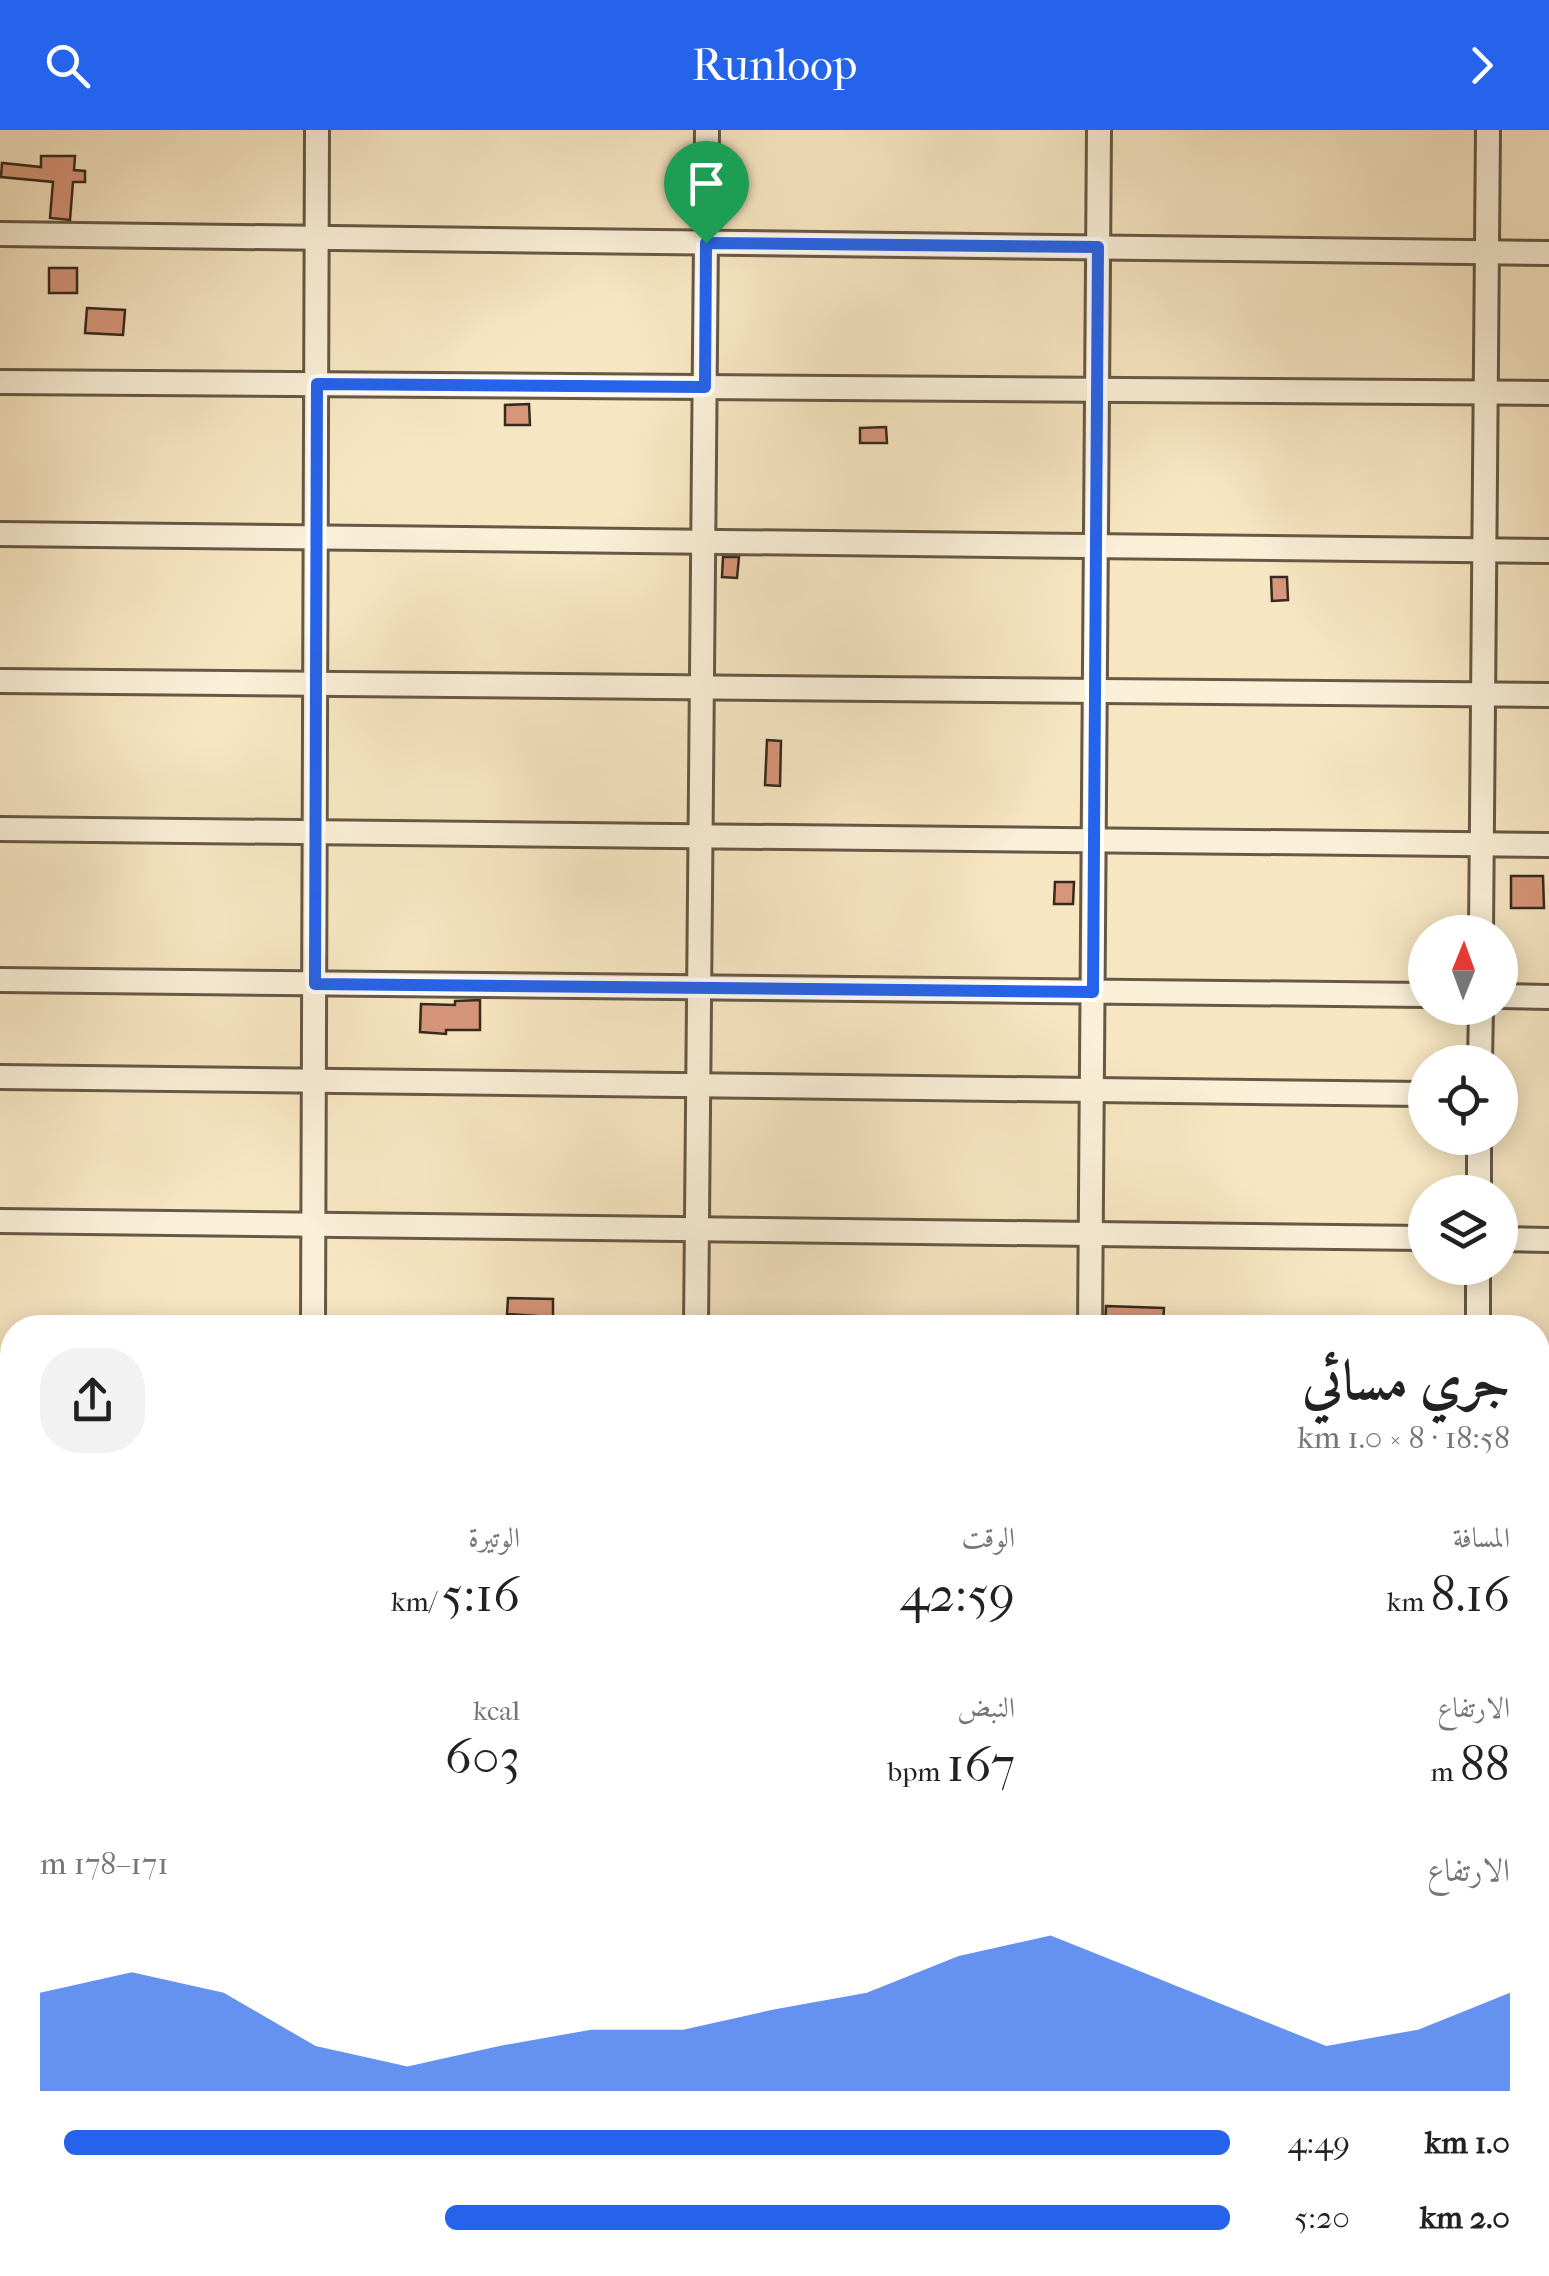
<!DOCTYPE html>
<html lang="ar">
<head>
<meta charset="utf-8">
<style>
	body { margin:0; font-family:"IM FELL French Canon",Amiri,serif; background:#f2f2f2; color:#222; direction:rtl; height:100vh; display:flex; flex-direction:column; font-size:38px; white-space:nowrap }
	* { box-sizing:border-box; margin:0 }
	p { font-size:32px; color:#767676 }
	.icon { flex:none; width:55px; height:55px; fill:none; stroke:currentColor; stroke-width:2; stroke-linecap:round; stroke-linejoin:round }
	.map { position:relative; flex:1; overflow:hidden; direction:ltr }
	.panel { position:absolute; left:0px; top:1185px; width:1550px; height:962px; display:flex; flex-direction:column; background:#fff; border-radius:40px 40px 0 0; box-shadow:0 5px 25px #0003; direction:rtl }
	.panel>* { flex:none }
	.needle { width:65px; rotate:1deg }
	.tools { position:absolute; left:1408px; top:785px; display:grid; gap:20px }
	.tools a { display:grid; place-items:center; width:110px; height:110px; border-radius:50%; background:#fff; box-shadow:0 5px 25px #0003; font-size:50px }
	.pin { position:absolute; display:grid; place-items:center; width:85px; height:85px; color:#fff; margin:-102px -42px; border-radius:50% 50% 50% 0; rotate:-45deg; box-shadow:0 0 10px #0007 }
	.pin .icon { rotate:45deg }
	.round { display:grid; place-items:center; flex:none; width:105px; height:105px; border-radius:40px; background:#f2f2f2 }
	.overview { display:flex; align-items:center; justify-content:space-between; height:170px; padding:0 40px }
	h1 { font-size:55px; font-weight:600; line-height:75px }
	.stats { display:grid; grid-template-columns:repeat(3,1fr); gap:15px; height:170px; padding:10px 40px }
	.stats div { display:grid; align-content:center }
	.stats b { font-size:50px; font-weight:600 }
	.stats small { font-size:28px; font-weight:400 }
	.stats p { font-size:28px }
	.chart { height:280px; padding:20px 40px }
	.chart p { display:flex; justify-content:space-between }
	.chart svg { width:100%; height:180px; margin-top:10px; fill:#2563eb; opacity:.7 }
	ul { padding:0 40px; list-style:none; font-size:32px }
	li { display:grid; grid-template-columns:160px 120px 1fr; align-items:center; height:75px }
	li i { height:25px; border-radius:12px; background:#2563eb }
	header { display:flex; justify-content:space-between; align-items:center; height:130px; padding:0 40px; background:#2563eb; color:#fff; font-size:45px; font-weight:600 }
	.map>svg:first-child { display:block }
</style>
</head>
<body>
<header><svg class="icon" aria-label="forward" viewBox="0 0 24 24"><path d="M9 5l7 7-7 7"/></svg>Runloop<svg class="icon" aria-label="search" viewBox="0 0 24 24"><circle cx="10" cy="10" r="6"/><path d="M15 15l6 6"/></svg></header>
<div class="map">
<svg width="1549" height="2146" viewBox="0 0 1549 2146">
	<rect width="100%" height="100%" fill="#f7e6c2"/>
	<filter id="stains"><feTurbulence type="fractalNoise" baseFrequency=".002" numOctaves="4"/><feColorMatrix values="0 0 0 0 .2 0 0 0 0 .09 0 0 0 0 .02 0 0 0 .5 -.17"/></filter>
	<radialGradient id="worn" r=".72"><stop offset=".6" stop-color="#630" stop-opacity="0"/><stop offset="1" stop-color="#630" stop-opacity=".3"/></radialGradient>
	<g fill="#d7967a" stroke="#36291d" stroke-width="2.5">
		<polygon points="41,26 75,26 74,40 85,41 85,52 73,52 70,90 50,88 53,52 1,47 2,33 41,37"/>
		<rect x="49" y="138" width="28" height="25"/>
		<polygon points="87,178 125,180 123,205 85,203"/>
		<polygon points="529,274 530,295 505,295 505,275"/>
		<polygon points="886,297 887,313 860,313 860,298"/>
		<polygon points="723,427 739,427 737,448 722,447"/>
		<polygon points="1271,447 1287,447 1288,470 1272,471"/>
		<polygon points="767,610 781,611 780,656 765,655"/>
		<polygon points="1511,746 1543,746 1544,778 1511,778"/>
		<polygon points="1055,752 1074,752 1073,774 1054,774"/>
		<polygon points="480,870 480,900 446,900 446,904 420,902 421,874 455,875 455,871"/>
		<polygon points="508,1168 553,1169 553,1198 536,1198 536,1186 507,1184"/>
		<polygon points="1106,1176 1164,1178 1163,1198 1105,1198"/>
	</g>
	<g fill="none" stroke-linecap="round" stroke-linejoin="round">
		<defs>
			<g id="minor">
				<polyline points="0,104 1549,123"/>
				<polyline points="0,252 1549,263"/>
				<polyline points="0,404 1549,421"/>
				<polyline points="0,551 1549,565"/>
				<polyline points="0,699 1549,715"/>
				<polyline points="1481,802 1488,0"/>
				<polyline points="0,850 1425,865"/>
				<polyline points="1500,866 1549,867"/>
				<polyline points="1480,932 1481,878"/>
				<polyline points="0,947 1425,964"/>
				<polyline points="1479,1062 1479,1008"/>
				<polyline points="0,1091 1425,1108"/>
				<polyline points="1500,1109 1549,1110"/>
				<polyline points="313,1198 317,0"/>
				<polyline points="696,1198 707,0"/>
				<polyline points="1090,1198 1099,0"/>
				<polyline points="1478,1198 1478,1138"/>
				<polyline points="0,1242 12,1242"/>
				<polyline points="1538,1264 1549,1264"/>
				<polyline points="0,1427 12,1427"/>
				<polyline points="1538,1441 1549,1441"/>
				<polyline points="0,1585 12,1585"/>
				<polyline points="1538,1605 1549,1605"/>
				<polyline points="0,1743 12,1743"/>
				<polyline points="1538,1767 1549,1767"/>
				<polyline points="0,1883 12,1883"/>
				<polyline points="1538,1903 1549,1903"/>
				<polyline points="0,2040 12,2040"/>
				<polyline points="1538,2054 1549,2055"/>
				<polyline points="310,2146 310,2135"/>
				<polyline points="688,2146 688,2135"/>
				<polyline points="1084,2146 1084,2135"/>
				<polyline points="1470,2146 1470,2135"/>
			</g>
		</defs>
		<use href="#minor" stroke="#665846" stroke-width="28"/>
		<use href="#minor" stroke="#faefd7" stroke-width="22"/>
	</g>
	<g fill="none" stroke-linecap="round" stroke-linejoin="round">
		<defs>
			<polygon id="route" points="706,113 1098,117 1093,862 315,854 317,254 705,257"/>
		</defs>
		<use href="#route" stroke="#fff" stroke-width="20"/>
		<use href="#route" stroke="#2563eb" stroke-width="12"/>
	</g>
	<rect width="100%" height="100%" filter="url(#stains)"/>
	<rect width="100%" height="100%" fill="url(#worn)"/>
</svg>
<div class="tools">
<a><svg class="needle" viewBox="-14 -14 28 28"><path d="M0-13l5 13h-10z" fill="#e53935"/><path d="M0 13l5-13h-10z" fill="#767676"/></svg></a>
<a><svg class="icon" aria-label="locate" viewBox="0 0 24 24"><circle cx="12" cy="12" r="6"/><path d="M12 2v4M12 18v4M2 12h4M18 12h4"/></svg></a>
<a><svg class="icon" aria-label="layers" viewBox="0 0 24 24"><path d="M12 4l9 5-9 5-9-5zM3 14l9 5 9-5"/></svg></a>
</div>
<div class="pin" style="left:706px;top:113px;background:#1e9e55"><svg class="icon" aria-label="arrive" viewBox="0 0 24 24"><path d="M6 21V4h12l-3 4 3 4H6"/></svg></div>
<section class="panel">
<div class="overview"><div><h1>جري مسائي</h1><p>18:58 · 8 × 1.0 km</p></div><a class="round"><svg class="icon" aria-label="share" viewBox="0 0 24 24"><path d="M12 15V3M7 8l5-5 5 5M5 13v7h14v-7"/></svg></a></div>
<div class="stats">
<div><p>المسافة</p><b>8.16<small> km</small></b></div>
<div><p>الوقت</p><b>42:59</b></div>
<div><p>الوتيرة</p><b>5:16<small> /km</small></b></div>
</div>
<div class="stats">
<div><p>الارتفاع</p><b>88<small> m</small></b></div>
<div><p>النبض</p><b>167<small> bpm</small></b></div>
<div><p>kcal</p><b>603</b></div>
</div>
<div class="chart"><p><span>الارتفاع</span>171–178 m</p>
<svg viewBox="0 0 160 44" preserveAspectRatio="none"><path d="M0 44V20L10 15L20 20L30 33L40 38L50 33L60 29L70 29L80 24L90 20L100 11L110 6L120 15L130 24L140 33L150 29L160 20V44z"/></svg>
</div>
<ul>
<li><b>1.0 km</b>4:49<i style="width:98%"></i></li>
<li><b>2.0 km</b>5:20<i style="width:66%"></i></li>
</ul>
</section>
</div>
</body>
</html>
